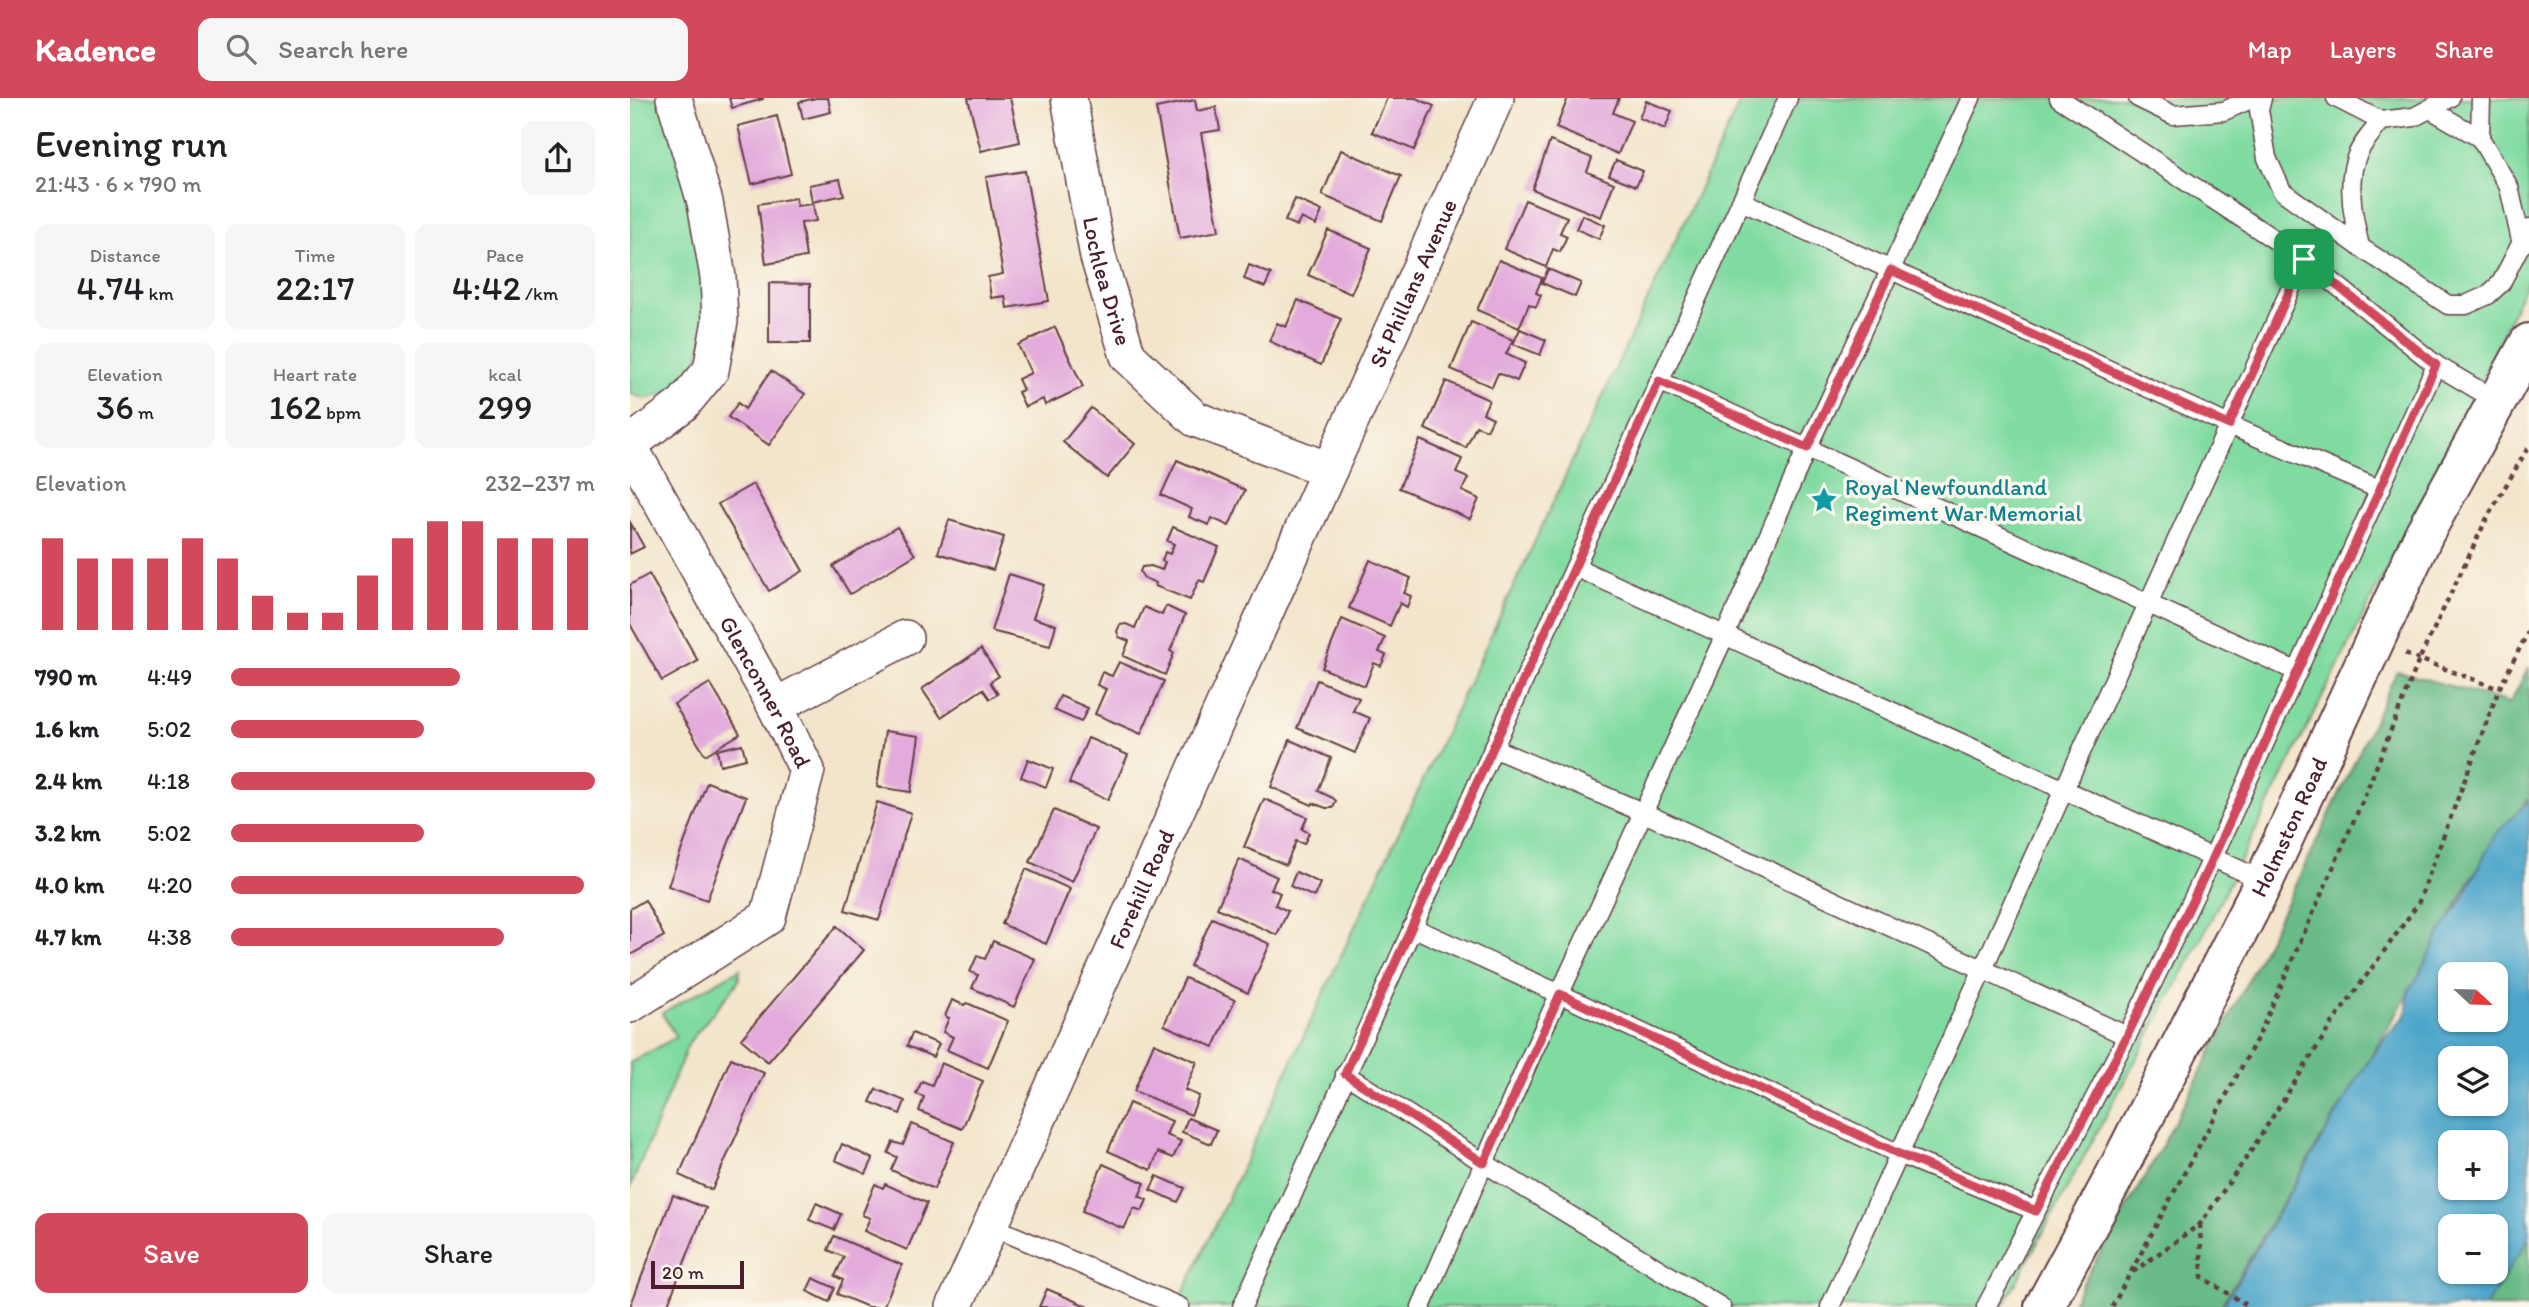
<!DOCTYPE html>
<html lang="en">
<head>
<meta charset="utf-8">
<style>
	body { margin:0; font-family:Itim,sans-serif; background:#f6f6f6; color:#202124; height:100vh; display:flex; flex-direction:column; font-size:26px; white-space:nowrap }
	* { box-sizing:border-box; margin:0 }
	p { font-size:23px; color:#757577 }
	.icon { flex:none; width:38px; height:38px; fill:none; stroke:currentColor; stroke-width:2; stroke-linecap:round; stroke-linejoin:round }
	.map { position:relative; flex:1; overflow:hidden }
	.panel { display:flex; flex-direction:column; background:#fff; width:630px }
	.panel>* { flex:none }
	.needle { width:46px; rotate:112deg }
	.fabs { position:absolute; left:1808px; top:864px; display:grid; gap:14px }
	.fabs a { display:grid; place-items:center; width:70px; height:70px; border-radius:14px; background:#fff; box-shadow:0 2px 5px #0004; font-size:35px }
	.scale { position:absolute; left:21px; bottom:18px; width:93px; box-sizing:border-box; padding-left:7px; border:4px solid #4a1f2b; border-top:0; font-size:19px; line-height:24px; white-space:nowrap; color:#4a1f2b; -webkit-text-stroke:5px #fbf7ec; paint-order:stroke }
	.pin { position:absolute; display:grid; place-items:center; width:60px; height:60px; color:#fff; margin:-30px; border-radius:14px; box-shadow:0 4px 10px #0006 }
	.round { display:grid; place-items:center; flex:none; width:74px; height:74px; border-radius:14px; background:#f6f6f6 }
	.headline { display:flex; align-items:center; justify-content:space-between; height:119px; padding:0 35px }
	h1 { font-size:38px; font-weight:600; line-height:52px }
	.stats { display:grid; grid-template-columns:repeat(3,1fr); gap:10px; height:119px; padding:7px 35px }
	.stats div { display:grid; align-content:center; border-radius:14px; background:#f6f6f6; text-align:center }
	.stats b { font-size:35px; font-weight:600 }
	.stats small { font-size:19px; font-weight:400 }
	.stats p { font-size:19px }
	.chart { height:196px; padding:14px 35px }
	.chart p { display:flex; justify-content:space-between }
	.chart svg { width:100%; height:126px; margin-top:7px; stroke:#d1495b; stroke-width:6 }
	.action { display:flex; gap:14px; margin-top:auto; padding:14px 35px }
	.action a { flex:1; height:80px; border-radius:14px; background:#d1495b; color:#fff; font-size:28px; font-weight:600; line-height:80px; text-align:center }
	.action a+a { background:#f6f6f6; color:#202124 }
	ul { padding:0 35px; list-style:none; font-size:23px }
	li { display:grid; grid-template-columns:112px 84px 1fr; align-items:center; height:52px }
	li i { height:18px; border-radius:9px; background:#d1495b }
	header { display:flex; align-items:center; gap:42px; box-sizing:border-box; height:98px; padding:0 35px; background:#d1495b; color:#fff }
	header strong { font-size:33px }
	nav { display:flex; gap:38px; margin-inline-start:auto; font-size:24px }
	.search { width:490px; height:63px; background:#f6f6f6; display:flex; align-items:center; gap:18px; box-sizing:border-box; padding:0 24px; border-radius:14px; color:#757577; font-size:26px }
	main { display:flex; flex:1; min-height:0 }
	.map>svg:first-child { display:block }
</style>
</head>
<body>
<header>
<strong>Kadence</strong>
<div class="search"><svg class="icon" aria-label="search" viewBox="0 0 24 24"><circle cx="10" cy="10" r="6"/><path d="M15 15l6 6"/></svg>Search here</div>
<nav><a>Map</a><a>Layers</a><a>Share</a></nav>
</header>
<main>
<section class="panel">
<div class="headline"><div><h1>Evening run</h1><p>21:43 · 6 × 790 m</p></div><a class="round"><svg class="icon" aria-label="share" viewBox="0 0 24 24"><path d="M12 15V3M7 8l5-5 5 5M5 13v7h14v-7"/></svg></a></div>
<div class="stats">
<div><p>Distance</p><b>4.74<small> km</small></b></div>
<div><p>Time</p><b>22:17</b></div>
<div><p>Pace</p><b>4:42<small> /km</small></b></div>
</div>
<div class="stats">
<div><p>Elevation</p><b>36<small> m</small></b></div>
<div><p>Heart rate</p><b>162<small> bpm</small></b></div>
<div><p>kcal</p><b>299</b></div>
</div>
<div class="chart"><p><span>Elevation</span>232–237 m</p>
<svg viewBox="0 0 160 44" preserveAspectRatio="none"><path d="M5 44V12M15 44V19M25 44V19M35 44V19M45 44V12M55 44V19M65 44V32M75 44V38M85 44V38M95 44V25M105 44V12M115 44V6M125 44V6M135 44V12M145 44V12M155 44V12"/></svg>
</div>
<ul>
<li><b>790 m</b>4:49<i style="width:63%"></i></li>
<li><b>1.6 km</b>5:02<i style="width:53%"></i></li>
<li><b>2.4 km</b>4:18<i style="width:100%"></i></li>
<li><b>3.2 km</b>5:02<i style="width:53%"></i></li>
<li><b>4.0 km</b>4:20<i style="width:97%"></i></li>
<li><b>4.7 km</b>4:38<i style="width:75%"></i></li>
</ul>
<div class="action"><a>Save</a><a>Share</a></div>
</section>
<div class="map">
<svg width="1899" height="1209" viewBox="0 0 1899 1209">
	<rect width="100%" height="100%" fill="#fbf7ec"/>
	<filter id="ink" filterUnits="userSpaceOnUse"><feTurbulence type="fractalNoise" baseFrequency=".0143" numOctaves="2"/><feDisplacementMap in="SourceGraphic" scale="14" xChannelSelector="R" yChannelSelector="G"/><feConvolveMatrix kernelMatrix="1 2 1 2 8 2 1 2 1" color-interpolation-filters="sRGB"/></filter>
	<filter id="wash" filterUnits="userSpaceOnUse"><feTurbulence type="fractalNoise" baseFrequency=".00686" numOctaves="4" result="noise"/><feDisplacementMap in="SourceGraphic" scale="28" xChannelSelector="R" yChannelSelector="G"/><feGaussianBlur stdDeviation="1.57" result="paint"/><feColorMatrix in="noise" values="0 0 0 0 0 0 0 0 0 0 0 0 0 0 0 0 0 1.4 0 .05"/><feComposite in="paint" operator="in"/></filter>
	<g filter="url(#wash)">
		<rect width="100%" height="100%" fill="#f3e5cb"/>
		<g fill="#80dba1" stroke="#657d66" stroke-width="2">
			<polygon points="0,0 35,0 65,110 79,211 67,264 41,293 17,301 0,296"/>
			<polygon points="1112,0 1899,0 1899,178 1847,291 1572,839 1373,1209 547,1209"/>
			<polygon points="110,871 108,884 59,944 0,1091 0,965 46,939 32,915"/>
		</g>
		<g fill="#68bb87" stroke="#596d59" stroke-width="2">
			<path d="M1899,569V699L1839,784L1789,878L1590,1209H1440C1468,1154 1503,1103 1532,1048C1615,892 1693,734 1767,573L1880,605Z"/>
			<polygon points="1899,1141 1899,1209 1855,1209 1893,1149"/>
		</g>
		<path fill="#4da6ca" stroke="#4c627a" stroke-width="2" fill-rule="evenodd" d="M1899,702V1140L1855,1209H1592L1734,970L1756,938L1776,917L1779,892L1789,878L1808,838L1832,802L1865,737ZM1820,877H1866V922H1820ZM1820,961H1866V1006H1820ZM1820,1045H1866V1090H1820ZM1820,1129H1866V1174H1820Z"/>
		<g id="blocks">
			<g fill="#e3abdb">
				<polygon points="99,0 133,0 133,1 102,10"/>
				<polygon points="186,0 198,0 201,14 173,21 169,4"/>
				<polygon points="338,0 380,0 390,44 351,53"/>
				<polygon points="757,0 786,0 804,8 784,52 742,34"/>
				<polygon points="938,0 989,0 983,15 1002,23 988,56 926,30"/>
				<polygon points="565,2 567,13 586,9 590,32 571,35 589,133 550,140 526,10"/>
				<polygon points="1016,3 1042,13 1035,31 1009,20"/>
				<polygon points="147,18 161,76 122,86 108,28"/>
				<polygon points="920,43 962,60 957,74 984,85 971,119 902,91"/>
				<polygon points="711,52 771,78 752,123 692,97"/>
				<polygon points="986,62 1013,73 1006,88 979,77"/>
				<polygon points="395,73 419,203 377,210 375,198 361,200 358,179 373,176 356,79"/>
				<polygon points="210,81 214,97 182,104 179,87"/>
				<polygon points="166,100 167,108 183,106 186,123 171,125 176,159 136,166 128,106"/>
				<polygon points="665,101 692,113 686,127 671,120 667,128 655,123"/>
				<polygon points="895,102 937,119 930,135 937,138 930,154 923,151 916,169 874,151"/>
				<polygon points="952,117 975,127 969,141 946,131"/>
				<polygon points="698,132 741,150 721,196 678,177"/>
				<polygon points="869,162 912,180 906,195 911,197 906,209 899,206 889,230 847,212"/>
				<polygon points="619,167 641,176 635,189 614,181"/>
				<polygon points="918,171 951,185 945,199 912,185"/>
				<polygon points="139,185 180,186 180,245 139,245"/>
				<polygon points="668,202 711,221 691,267 639,243 647,225 656,229"/>
				<polygon points="841,224 883,242 876,256 895,265 887,283 868,275 862,289 821,271"/>
				<polygon points="425,229 453,289 415,307 413,301 395,309 388,294 393,292 388,281 401,275 388,247"/>
				<polygon points="890,231 916,242 910,257 883,246"/>
				<polygon points="141,273 175,296 139,347 98,319 108,305 115,311"/>
				<polygon points="816,283 859,302 853,315 863,320 857,332 846,328 836,350 795,331"/>
				<polygon points="461,310 505,346 477,380 433,344"/>
				<polygon points="790,342 832,361 826,375 838,380 832,393 849,401 840,421 769,390"/>
				<polygon points="547,362 615,392 599,428 582,420 579,427 559,419 562,411 531,397"/>
				<polygon points="123,386 173,473 139,493 88,406"/>
				<polygon points="319,422 374,439 363,472 308,455"/>
				<polygon points="0,424 14,449 0,456"/>
				<polygon points="267,429 285,457 220,496 203,468"/>
				<polygon points="543,429 589,449 574,484 569,482 560,502 525,488 526,485 514,480 510,474 512,469 521,468 532,472 535,464 532,463 535,454 540,456 544,446 537,443"/>
				<polygon points="740,462 781,480 774,495 781,498 777,509 770,505 760,528 719,510"/>
				<polygon points="19,476 68,563 32,583 0,526 0,487"/>
				<polygon points="379,476 414,487 403,520 426,527 420,548 361,533"/>
				<polygon points="536,508 555,517 540,553 544,555 535,577 493,558 499,543 489,539 487,533 490,527 496,526 505,530 514,509 532,517"/>
				<polygon points="712,521 755,540 749,554 756,557 751,568 744,565 735,588 692,570"/>
				<polygon points="351,551 369,578 360,584 368,596 360,601 353,591 311,619 292,591"/>
				<polygon points="489,564 534,583 511,636 465,616 476,591 467,587 472,574 482,578"/>
				<polygon points="687,582 729,600 723,613 740,620 725,655 667,630"/>
				<polygon points="80,585 110,636 75,657 44,606"/>
				<polygon points="430,598 458,610 451,624 424,612"/>
				<polygon points="255,633 289,638 281,694 247,689"/>
				<polygon points="458,640 498,657 478,702 439,685"/>
				<polygon points="660,642 701,660 688,693 703,700 706,703 703,710 696,710 683,705 682,707 641,689"/>
				<polygon points="112,646 116,661 90,667 87,652"/>
				<polygon points="398,661 423,671 416,689 391,679"/>
				<polygon points="77,684 116,699 77,802 38,788"/>
				<polygon points="634,701 677,719 672,731 679,735 674,746 666,743 656,767 614,749"/>
				<polygon points="247,704 281,715 249,822 215,812"/>
				<polygon points="424,712 466,731 442,784 400,764"/>
				<polygon points="609,761 647,779 641,791 650,795 645,807 658,813 647,837 587,810"/>
				<polygon points="396,771 440,791 416,846 372,826"/>
				<polygon points="666,774 690,785 684,799 660,788"/>
				<polygon points="15,802 34,838 0,857 0,811"/>
				<polygon points="582,820 640,846 618,895 560,868"/>
				<polygon points="207,828 234,852 138,964 111,941"/>
				<polygon points="363,843 405,861 384,909 342,890 348,877 340,874 347,858 355,861"/>
				<polygon points="555,880 605,902 584,949 534,927"/>
				<polygon points="322,902 334,907 337,905 378,923 358,970 317,952 323,939 313,934 319,920 315,918"/>
				<polygon points="282,935 309,946 303,959 277,948"/>
				<polygon points="524,945 567,964 555,992 569,998 561,1017 504,993"/>
				<polygon points="101,960 134,975 82,1092 49,1077"/>
				<polygon points="311,965 353,983 332,1031 289,1013 294,999 286,996 292,983 302,987"/>
				<polygon points="246,991 275,1003 270,1016 240,1004"/>
				<polygon points="499,1005 542,1023 536,1037 551,1043 543,1060 528,1054 521,1072 478,1053"/>
				<polygon points="558,1020 587,1032 581,1046 552,1034"/>
				<polygon points="282,1026 324,1044 304,1091 261,1072 267,1059 258,1055 263,1044 273,1047"/>
				<polygon points="212,1046 243,1061 236,1076 205,1062"/>
				<polygon points="473,1066 515,1085 509,1098 517,1102 512,1113 504,1110 494,1131 452,1113"/>
				<polygon points="527,1078 555,1090 548,1104 520,1092"/>
				<polygon points="245,1086 253,1090 255,1086 297,1105 277,1152 234,1133 240,1120 232,1117"/>
				<polygon points="43,1097 76,1110 38,1206 44,1209 0,1209"/>
				<polygon points="186,1105 211,1116 204,1132 179,1122"/>
				<polygon points="204,1138 272,1167 253,1209 238,1209 207,1196 213,1182 205,1178 214,1159 198,1152"/>
				<polygon points="183,1180 205,1190 199,1204 177,1193"/>
				<polygon points="417,1191 459,1209 409,1209"/>
			</g>
		</g>
	</g>
	<g filter="url(#ink)">
		<use href="#blocks" fill-opacity="0" stroke="#633d43" stroke-width="2"/>
		<g fill="none" stroke-linecap="round" stroke-linejoin="round">
			<defs>
				<g id="lane">
					<polyline points="1508,0 1543,17 1594,13 1623,0"/>
					<polyline points="1632,0 1629,12 1637,60 1652,93 1730,149 1818,207 1836,207 1858,197 1871,185 1899,130"/>
					<polyline points="1706,0 1751,23 1784,19 1820,0"/>
					<polyline points="1800,11 1850,40 1879,89 1892,147"/>
					<polyline points="1850,40 1851,0"/>
					<polyline points="1111,103 1599,327 1751,392"/>
					<path d="M1730,149C1724,122 1716,87 1726,60C1730,47 1743,34 1751,23"/>
					<polyline points="1806,267 1867,303"/>
					<polyline points="1029,283 1668,574"/>
					<polyline points="945,469 1158,0"/>
					<polyline points="863,650 1012,714 1497,938"/>
					<polyline points="782,829 930,896 1269,1056 1406,1113"/>
					<polyline points="715,976 854,1065 1091,1209"/>
					<polyline points="361,1128 550,1209"/>
					<polyline points="612,1209 945,469 1634,783"/>
					<polyline points="791,1209 901,958 1095,537 1177,350 1341,0"/>
					<polyline points="1200,1209 1674,161"/>
					<polyline points="1356,1209 1497,938 1583,759 1806,267 1674,161 1429,0"/>
				</g>
				<g id="street">
					<path id="s1" d="M439,0L468,159L498,258L565,321L699,372"/>
					<polyline points="0,346 53,306 81,272 90,223 88,179 75,104 44,0"/>
					<path id="s2" d="M0,349L145,608L177,672L138,819L0,907"/>
					<polyline points="145,608 275,540"/>
					<path id="s3" d="M324,1209L866,0"/>
				</g>
				<g id="primary">
					<path id="s4" d="M1414,1209L1482,1083L1634,783L1794,436L1899,245"/>
				</g>
			</defs>
			<use href="#lane" stroke="#633d43" stroke-width="21"/>
			<use href="#street" stroke="#633d43" stroke-width="38"/>
			<use href="#primary" stroke="#633d43" stroke-width="42"/>
			<g stroke="#633d43" stroke-width="4.5" stroke-dasharray="5 5" stroke-linecap="butt">
				<polyline points="1775,556 1869,591"/>
				<polyline points="1570,1126 1572,1179 1620,1209"/>
				<polyline points="1503,1174 1570,1126 1619,1056 1703,924 1788,806 1869,591 1899,532"/>
				<polyline points="1482,1209 1630,935 1733,702 1789,562 1857,420 1899,348"/>
			</g>
			<use href="#lane" stroke="#fff" stroke-width="18"/>
			<use href="#street" stroke="#fff" stroke-width="35"/>
			<use href="#primary" stroke="#fff" stroke-width="38"/>
		</g>
	</g>
	<g fill="none" stroke-linecap="round" stroke-linejoin="round" filter="url(#ink)">
		<defs>
			<polygon id="route" points="1674,161 1806,267 1583,760 1497,938 1406,1113 1269,1056 930,896 854,1065 715,976 1029,283 1177,350 1261,172 1599,327"/>
		</defs>
		<use href="#route" stroke="#fff" stroke-width="14"/>
		<use href="#route" stroke="#d1495b" stroke-width="9"/>
	</g>
	<defs>
		<symbol id="sight-bare" viewBox="-9 -9 18 18"><path d="M0-6L1.8-2.2L6-1.7L2.9 1.2L3.7 5.4L0 3.3L-3.7 5.4L-2.9 1.2L-6-1.7L-1.8-2.2Z" fill="#0f9aa8" stroke="#fbf7ec" stroke-width="2.5" paint-order="stroke"/></symbol>
	</defs>
	<g fill-rule="evenodd">
		<use href="#sight-bare" x="1175" y="383" width="38" height="38"/>
	</g>
	<g text-anchor="middle" dominant-baseline="central" stroke-width="7" stroke-linejoin="round" paint-order="stroke">
		<g font-size="23" fill="#4a1f2b" stroke="#fbf7ec">
			<text stroke="none"><textPath href="#s1" startOffset="187">Lochlea Drive</textPath></text>
			<text stroke="none"><textPath href="#s3" startOffset="1122">St Phillans Avenue</textPath></text>
			<text stroke="none"><textPath href="#s2" startOffset="280">Glenconner Road</textPath></text>
			<text stroke="none"><textPath href="#s4" startOffset="539">Holmston Road</textPath></text>
			<text stroke="none"><textPath href="#s3" startOffset="458">Forehill Road</textPath></text>
		</g>
		<g font-size="23" fill="#0d838f" stroke="#fbf7ec" text-anchor="start">
			<text x="1215" y="389">Royal Newfoundland<tspan x="1215" dy="26">Regiment War Memorial</tspan></text>
		</g>
	</g>
</svg>
<div class="fabs">
<a><svg class="needle" viewBox="-14 -14 28 28"><path d="M0-13l5 13h-10z" fill="#e53935"/><path d="M0 13l5-13h-10z" fill="#757577"/></svg></a>
<a><svg class="icon" aria-label="layers" viewBox="0 0 24 24"><path d="M12 4l9 5-9 5-9-5zM3 14l9 5 9-5"/></svg></a>
<a>+</a>
<a>−</a>
</div>
<div class="scale">20 m</div>
<div class="pin" style="left:1674px;top:161px;background:#1e9e55"><svg class="icon" aria-label="arrive" viewBox="0 0 24 24"><path d="M6 21V4h12l-3 4 3 4H6"/></svg></div>
</div>
</main>
</body>
</html>
